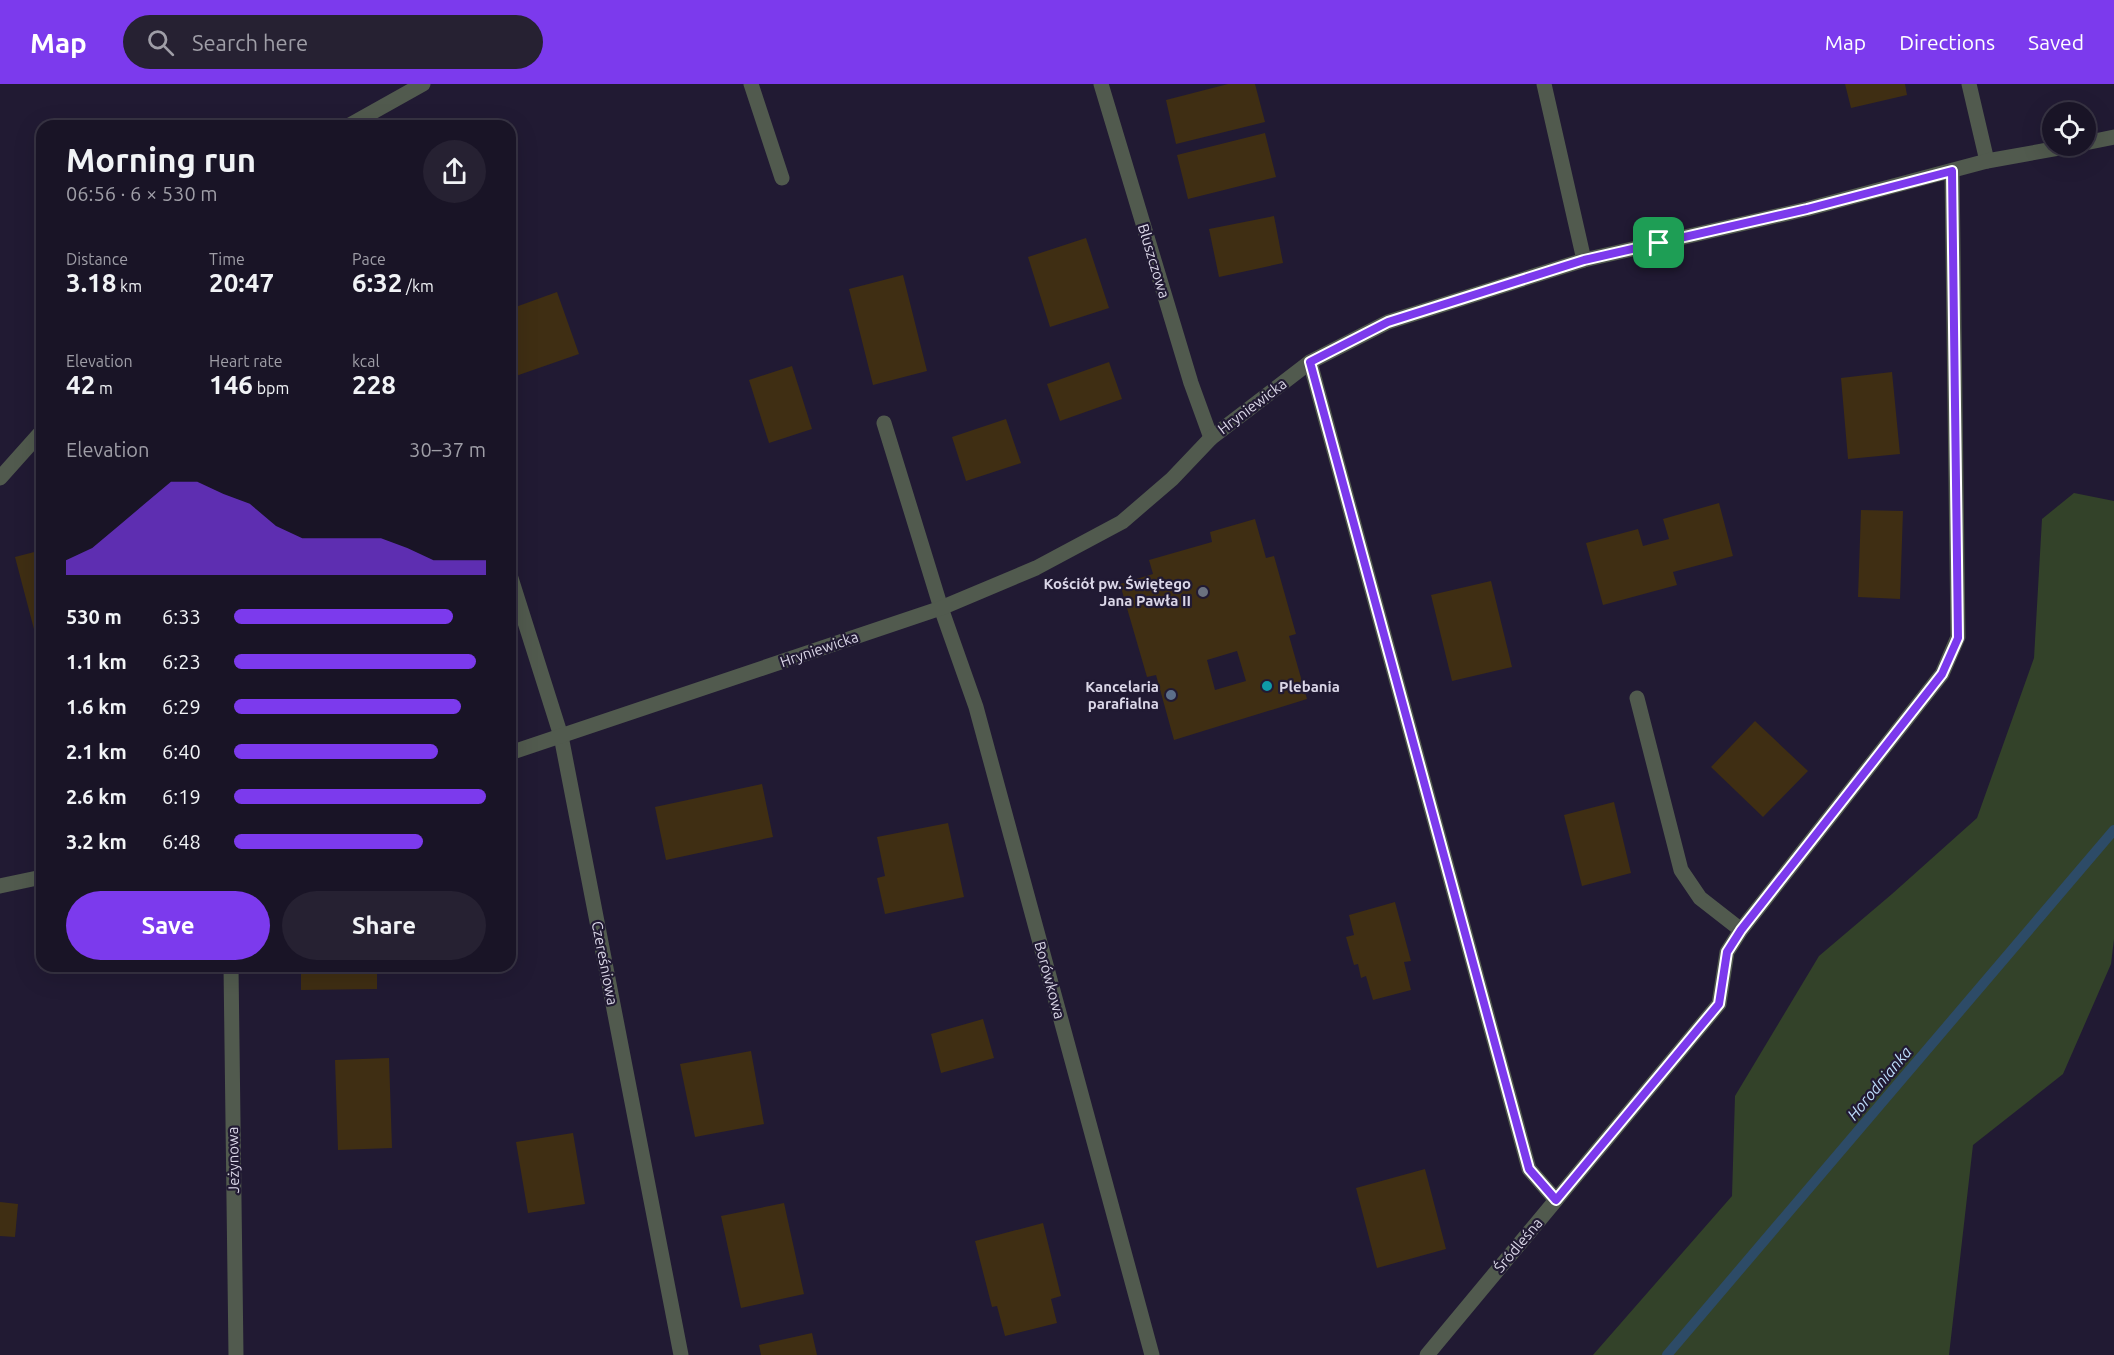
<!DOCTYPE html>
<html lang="en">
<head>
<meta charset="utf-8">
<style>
	body { margin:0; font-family:Ubuntu,sans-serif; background:#262132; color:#f1f3f6; height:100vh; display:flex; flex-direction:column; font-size:22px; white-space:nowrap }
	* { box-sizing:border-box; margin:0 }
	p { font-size:20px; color:#9f9ea7 }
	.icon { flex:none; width:33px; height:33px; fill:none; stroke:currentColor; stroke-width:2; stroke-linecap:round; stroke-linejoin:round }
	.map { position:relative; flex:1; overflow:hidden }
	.panel { position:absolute; left:36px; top:36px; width:480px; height:852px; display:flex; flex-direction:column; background:#191426; border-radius:18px; box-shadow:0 6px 24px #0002,0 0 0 2px #373343 }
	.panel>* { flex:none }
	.controls { position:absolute; left:2042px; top:18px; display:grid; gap:12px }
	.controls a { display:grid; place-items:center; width:54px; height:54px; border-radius:50%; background:#191426; box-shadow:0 6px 24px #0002,0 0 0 2px #373343; font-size:30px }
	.pin { position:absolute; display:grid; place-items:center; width:51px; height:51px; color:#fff; margin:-26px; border-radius:12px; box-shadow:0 3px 9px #0006 }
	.round { display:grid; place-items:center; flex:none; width:63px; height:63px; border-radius:32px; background:#262132 }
	.headline { display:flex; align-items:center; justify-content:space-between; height:102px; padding:0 30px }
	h1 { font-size:33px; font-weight:700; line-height:45px }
	.stats { display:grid; grid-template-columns:repeat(3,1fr); gap:9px; height:102px; padding:6px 30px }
	.stats div { display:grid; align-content:center }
	.stats b { font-size:26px; font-weight:700 }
	.stats small { font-size:16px; font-weight:400 }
	.stats p { font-size:16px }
	.chart { height:168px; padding:12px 30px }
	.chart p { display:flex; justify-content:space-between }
	.chart svg { width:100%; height:108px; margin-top:6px; fill:#7c3aed; opacity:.7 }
	.primary-button { display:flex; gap:12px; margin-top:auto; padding:12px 30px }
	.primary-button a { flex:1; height:69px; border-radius:36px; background:#7c3aed; color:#fff; font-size:24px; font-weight:700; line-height:69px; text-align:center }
	.primary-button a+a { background:#262132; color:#f1f3f6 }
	ul { padding:0 30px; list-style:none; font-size:20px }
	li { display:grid; grid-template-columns:96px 72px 1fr; align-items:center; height:45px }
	li i { height:15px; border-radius:8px; background:#7c3aed }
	header { display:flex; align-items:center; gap:36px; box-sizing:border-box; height:84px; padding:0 30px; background:#7c3aed; color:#fff }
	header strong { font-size:28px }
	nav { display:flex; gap:33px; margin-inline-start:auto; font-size:21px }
	.search { width:420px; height:54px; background:#262132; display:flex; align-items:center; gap:15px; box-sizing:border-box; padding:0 21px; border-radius:33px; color:#9f9ea7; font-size:22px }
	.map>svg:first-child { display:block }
</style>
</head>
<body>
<header>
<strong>Map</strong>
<div class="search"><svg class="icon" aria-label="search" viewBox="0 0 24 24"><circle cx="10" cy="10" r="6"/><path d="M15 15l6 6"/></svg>Search here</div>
<nav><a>Map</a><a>Directions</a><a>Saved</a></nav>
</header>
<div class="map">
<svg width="2114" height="1271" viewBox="0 0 2114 1271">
	<rect width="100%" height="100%" fill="#211a33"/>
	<polygon fill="#334229" points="2074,409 2114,417 2114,855 2111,880 2063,990 1973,1061 1949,1271 1593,1271 1732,1112 1735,1012 1819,872 1892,810 1977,734 2034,574 2042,435"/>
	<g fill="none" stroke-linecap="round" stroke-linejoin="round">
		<polyline stroke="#2d4b67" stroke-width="10" points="1667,1271 2114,746"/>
	</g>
	<g fill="#3f2e13" fill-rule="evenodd">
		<polygon points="1228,0 1255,0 1265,38 1176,60 1166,16"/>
		<polygon points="1845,0 1905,0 1907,11 1851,24"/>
		<polygon points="1265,49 1276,93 1188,115 1177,71"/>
		<polygon points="1274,132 1283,179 1219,193 1209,145"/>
		<polygon points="1086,154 1109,224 1050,243 1028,173"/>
		<polygon points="903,191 927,287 873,301 849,205"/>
		<polygon points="557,208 579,270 510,294 510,225"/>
		<polygon points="1109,278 1122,315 1060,337 1047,300"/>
		<polygon points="792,282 812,345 769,359 749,296"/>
		<polygon points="1892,288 1900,370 1848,375 1841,294"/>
		<polygon points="1006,335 1021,379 966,397 952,353"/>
		<polygon points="1719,419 1733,472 1673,488 1677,501 1603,521 1586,459 1638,445 1643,462 1669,455 1663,435"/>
		<polygon points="1861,426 1903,427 1900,515 1858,513"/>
		<polygon points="42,427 42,452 41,452 35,429"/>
		<path d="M1255,435L1266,474L1274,472L1296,550L1289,552L1307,615L1174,656L1156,591L1147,593L1120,500L1153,490L1149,476L1212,458L1210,448ZM1237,567L1246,597L1215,606L1207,576Z"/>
		<polygon points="42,466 42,547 35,549 15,473"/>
		<polygon points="1491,497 1512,583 1452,597 1431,511"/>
		<polygon points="1755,637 1808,687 1763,733 1711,683"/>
		<polygon points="762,700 773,753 666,776 655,723"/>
		<polygon points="1614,718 1631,789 1582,802 1564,731"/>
		<polygon points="948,739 964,813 885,830 877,794 885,792 877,753"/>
		<polygon points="1395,818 1411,877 1404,878 1411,906 1373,916 1366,892 1361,894 1358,880 1354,881 1346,853 1354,851 1349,831"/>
		<polygon points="301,882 377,882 377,905 301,906"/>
		<polygon points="983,935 994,974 941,989 931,950"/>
		<polygon points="751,967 764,1040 695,1053 680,980"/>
		<polygon points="389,974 392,1064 338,1066 335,976"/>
		<polygon points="573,1049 585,1120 528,1129 516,1058"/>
		<polygon points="1425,1085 1446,1165 1377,1184 1356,1104"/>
		<polygon points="0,1118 18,1120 15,1153 0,1152"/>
		<polygon points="784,1119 804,1210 741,1224 721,1132"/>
		<polygon points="1043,1139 1061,1212 1051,1215 1057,1239 1005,1252 997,1222 992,1223 975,1157"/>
		<polygon points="812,1249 817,1271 761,1271 759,1261"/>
	</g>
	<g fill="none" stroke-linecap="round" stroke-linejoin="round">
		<g stroke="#515a4e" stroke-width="15">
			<polyline points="751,0 782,94"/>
			<polyline points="1544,0 1584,176"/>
			<polyline points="884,339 941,524"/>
			<polyline points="1637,614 1681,786 1700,814 1741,846"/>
		</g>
		<g stroke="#515a4e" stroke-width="15">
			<polyline points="1101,0 1191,299 1211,354"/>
			<polyline points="1969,0 1987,77"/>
			<polyline points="348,42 423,0"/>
			<polyline points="2085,59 2114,53"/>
			<polyline points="1310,278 1529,1085 1556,1116"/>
			<polyline points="0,394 42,347"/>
			<polyline points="510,491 561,652 681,1271"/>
			<polyline points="941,524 976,623 1152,1271"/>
			<polyline points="510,669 941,524 1036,484 1122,438 1172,395 1211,354 1310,278 1388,238 1584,176 1807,125 1987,77 2070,62"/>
			<polyline points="0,802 42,793"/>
			<polyline points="231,882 236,1271"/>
			<polyline points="1427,1271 1719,920 1727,868 1741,846 1942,590 1958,553 1952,87"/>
		</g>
	</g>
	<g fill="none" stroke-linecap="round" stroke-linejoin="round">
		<defs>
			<polygon id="route" points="1952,87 1958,554 1942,590 1741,846 1727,868 1719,920 1556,1116 1529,1085 1310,278 1388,238 1584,176 1807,125"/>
		</defs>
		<use href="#route" stroke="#fff" stroke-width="12"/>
		<use href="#route" stroke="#7c3aed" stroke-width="8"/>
	</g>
	<circle fill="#6b7280" stroke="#211a33" stroke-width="2" cx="1203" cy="508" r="6"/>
	<circle fill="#0f9aa8" stroke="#211a33" stroke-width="2" cx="1267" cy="602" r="6"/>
	<circle fill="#5c6f8a" stroke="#211a33" stroke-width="2" cx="1171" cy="611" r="6"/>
	<g text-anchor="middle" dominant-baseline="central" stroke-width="4.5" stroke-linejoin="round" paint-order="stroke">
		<g font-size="15" fill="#dbd7e8" stroke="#211a33">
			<text transform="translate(1154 177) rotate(73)">Bluszczowa</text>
			<text transform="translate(1252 322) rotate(-37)">Hryniewicka</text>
			<text transform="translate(819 565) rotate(-19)">Hryniewicka</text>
			<text transform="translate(605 879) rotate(79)">Czereśniowa</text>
			<text transform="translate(1050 896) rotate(75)">Borówkowa</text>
			<text transform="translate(233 1076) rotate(-91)">Jeżynowa</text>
			<text transform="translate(1518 1161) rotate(-50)">Śródleśna</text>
		</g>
		<g font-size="15" font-weight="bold" fill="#dbd7e8" stroke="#211a33" text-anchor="end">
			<text x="1191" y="499">Kościół pw. Świętego<tspan x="1191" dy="17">Jana Pawła II</tspan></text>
			<text x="1159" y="602">Kancelaria<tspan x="1159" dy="17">parafialna</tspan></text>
			<text x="1279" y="602" text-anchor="start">Plebania</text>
		</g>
		<g font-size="16" font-style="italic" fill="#bcdbfa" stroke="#211a33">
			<text transform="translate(1879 999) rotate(-50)">Horodnianka</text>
		</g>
	</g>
</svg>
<div class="controls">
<a><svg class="icon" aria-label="locate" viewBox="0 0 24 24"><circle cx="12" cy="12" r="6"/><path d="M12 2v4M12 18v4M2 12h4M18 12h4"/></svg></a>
</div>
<div class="pin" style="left:1659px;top:159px;background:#1e9e55"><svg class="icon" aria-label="arrive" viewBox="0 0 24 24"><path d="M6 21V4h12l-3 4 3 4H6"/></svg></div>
<section class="panel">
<div class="headline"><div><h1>Morning run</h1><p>06:56 · 6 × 530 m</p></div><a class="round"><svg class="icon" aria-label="share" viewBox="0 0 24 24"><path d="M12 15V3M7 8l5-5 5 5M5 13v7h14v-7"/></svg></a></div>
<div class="stats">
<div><p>Distance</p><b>3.18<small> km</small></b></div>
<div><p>Time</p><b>20:47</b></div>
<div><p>Pace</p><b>6:32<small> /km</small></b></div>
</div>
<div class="stats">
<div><p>Elevation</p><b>42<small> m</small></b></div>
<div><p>Heart rate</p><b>146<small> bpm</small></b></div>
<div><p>kcal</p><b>228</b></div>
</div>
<div class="chart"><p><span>Elevation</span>30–37 m</p>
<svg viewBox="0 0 160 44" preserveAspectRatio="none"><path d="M0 44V38L10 33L20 24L30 15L40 6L50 6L60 11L70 15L80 24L90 29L100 29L110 29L120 29L130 33L140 38L150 38L160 38V44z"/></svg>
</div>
<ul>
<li><b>530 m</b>6:33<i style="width:87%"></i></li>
<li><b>1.1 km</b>6:23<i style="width:96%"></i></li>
<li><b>1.6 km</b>6:29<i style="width:90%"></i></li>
<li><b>2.1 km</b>6:40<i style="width:81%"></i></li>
<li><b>2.6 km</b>6:19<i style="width:100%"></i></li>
<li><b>3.2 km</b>6:48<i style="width:75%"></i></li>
</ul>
<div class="primary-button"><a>Save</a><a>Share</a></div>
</section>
</div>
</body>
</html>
